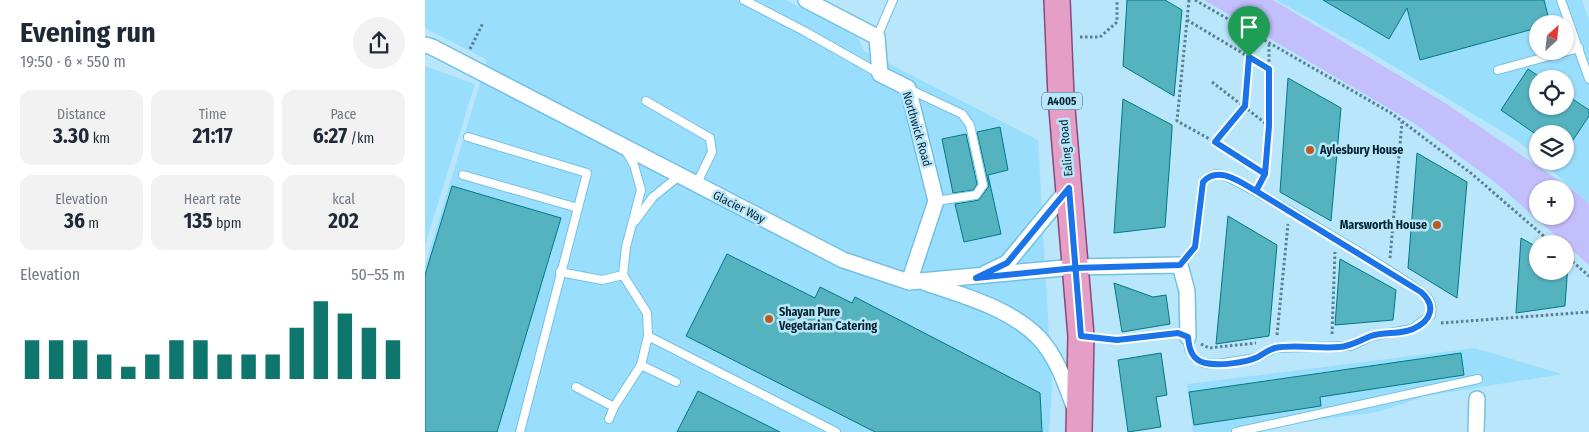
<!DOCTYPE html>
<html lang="en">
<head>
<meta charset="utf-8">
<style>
	body { margin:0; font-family:"Fira Sans Condensed",sans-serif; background:#f2f2f3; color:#1f2937; height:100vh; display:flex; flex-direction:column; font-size:19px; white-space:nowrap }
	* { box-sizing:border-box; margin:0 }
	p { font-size:16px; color:#747a83 }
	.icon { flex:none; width:28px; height:28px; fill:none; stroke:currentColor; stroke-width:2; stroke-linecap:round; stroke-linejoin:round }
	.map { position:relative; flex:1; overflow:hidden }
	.sheet { display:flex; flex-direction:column; background:#fff; width:425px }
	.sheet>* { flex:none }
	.needle { width:32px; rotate:27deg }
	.controls { position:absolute; left:1104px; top:15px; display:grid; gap:10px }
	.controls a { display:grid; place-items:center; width:45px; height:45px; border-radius:50%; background:#fff; box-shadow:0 1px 4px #0004; font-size:25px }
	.pin { position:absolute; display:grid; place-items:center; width:42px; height:42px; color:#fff; margin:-51px -21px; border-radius:50% 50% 50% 0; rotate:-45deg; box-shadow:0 0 5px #0007 }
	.pin .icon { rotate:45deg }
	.round { display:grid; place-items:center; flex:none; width:52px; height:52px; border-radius:26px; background:#f2f2f3 }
	.summary { display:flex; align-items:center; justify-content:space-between; height:85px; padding:0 20px }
	h1 { font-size:28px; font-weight:700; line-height:38px }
	.figures { display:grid; grid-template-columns:repeat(3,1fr); gap:8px; height:85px; padding:5px 20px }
	.figures div { display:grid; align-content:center; border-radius:12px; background:#f2f2f3; text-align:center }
	.figures b { font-size:21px; font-weight:700 }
	.figures small { font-size:14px; font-weight:400 }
	.figures p { font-size:14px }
	.chart { height:140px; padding:10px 20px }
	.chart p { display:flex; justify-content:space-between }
	.chart svg { width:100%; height:90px; margin-top:5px; stroke:#0f766e; stroke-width:6 }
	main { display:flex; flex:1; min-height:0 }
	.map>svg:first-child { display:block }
</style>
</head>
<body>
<main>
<section class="sheet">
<div class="summary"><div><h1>Evening run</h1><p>19:50 · 6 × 550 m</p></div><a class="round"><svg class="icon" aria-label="share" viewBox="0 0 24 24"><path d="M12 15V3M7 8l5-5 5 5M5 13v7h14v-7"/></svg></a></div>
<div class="figures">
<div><p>Distance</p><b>3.30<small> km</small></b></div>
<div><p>Time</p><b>21:17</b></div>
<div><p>Pace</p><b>6:27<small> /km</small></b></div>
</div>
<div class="figures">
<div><p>Elevation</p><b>36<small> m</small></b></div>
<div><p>Heart rate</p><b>135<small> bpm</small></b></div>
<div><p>kcal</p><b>202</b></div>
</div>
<div class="chart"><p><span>Elevation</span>50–55 m</p>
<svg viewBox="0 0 160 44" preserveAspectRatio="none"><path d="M5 44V25M15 44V25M25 44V25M35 44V32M45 44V38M55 44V32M65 44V25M75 44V25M85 44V32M95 44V32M105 44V32M115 44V19M125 44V6M135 44V12M145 44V19M155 44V25"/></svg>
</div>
</section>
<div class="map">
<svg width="1164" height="432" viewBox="0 0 1164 432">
	<rect width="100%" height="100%" fill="#b9e6fa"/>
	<g fill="#9adefd" fill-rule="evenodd">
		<polygon points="0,0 361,0 432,36 439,51 613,140 627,388 624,432 0,432 0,266 62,60 0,28"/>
		<path d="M851,0H1157L1164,20V203L1116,161H1140V134H1112V158L1093,141L943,51ZM1112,24H1140V51H1112ZM1112,79H1140V106H1112Z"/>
		<polygon points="0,66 50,84 0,245"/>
		<polygon points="1050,348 1137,374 1001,396 953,412 801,432 768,432 762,384"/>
	</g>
	<path fill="#c3befc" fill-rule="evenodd" d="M779,0H848L1020,103L1155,195L1164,204V265L1071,183L989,123ZM1112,189H1140V216H1112Z"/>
	<g fill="#55b3c0" stroke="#007885">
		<polygon points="702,0 740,0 757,10 749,96 698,66"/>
		<polygon points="898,0 1119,0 1125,24 1112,24 1112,28 995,60 982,8 964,39"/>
		<polygon points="1103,69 1118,79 1112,79 1112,106 1140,106 1140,94 1164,110 1164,116 1140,152 1140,134 1112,135 1076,110"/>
		<polygon points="863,78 916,108 906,221 855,192"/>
		<polygon points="698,99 747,125 747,130 740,227 689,233"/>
		<polygon points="575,127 583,170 563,175 576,234 539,242 530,204 554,200 564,186 552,132"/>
		<polygon points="541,134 552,184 548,190 528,193 517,139"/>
		<polygon points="992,153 1042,182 1032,298 983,268"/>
		<polygon points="27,186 136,218 72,432 0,432 0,275"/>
		<polygon points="803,216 852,245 844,336 791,344"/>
		<polygon points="1096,238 1112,247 1112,271 1140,271 1140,262 1143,264 1140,306 1091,313"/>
		<polygon points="302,254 390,298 395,287 427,303 430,297 615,393 617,432 450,432 261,336"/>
		<polygon points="915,259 971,290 968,320 910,325"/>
		<polygon points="689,283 728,297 741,295 745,324 697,332"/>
		<polygon points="736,353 742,395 731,397 736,427 703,432 693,360"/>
		<polygon points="1036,353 1039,375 895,397 896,406 769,425 764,392"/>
		<polygon points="273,391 355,432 252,432"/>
	</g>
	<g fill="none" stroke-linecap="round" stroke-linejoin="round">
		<defs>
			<g id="service">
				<polyline points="319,0 379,31 455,74"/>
				<polyline points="1136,0 1164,79"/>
				<polyline points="452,37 468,0"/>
				<polyline points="1073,70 1154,48"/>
				<polyline points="484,89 537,114 545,125 558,185 551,195 511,201"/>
				<polyline points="221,101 285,138 287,152 271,185"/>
				<polyline points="43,137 162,173 95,432"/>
				<polyline points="201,151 209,165 216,190 201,247 198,275 222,313 223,336 216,365"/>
				<polyline points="38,175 153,208"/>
				<polyline points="210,221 228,197 254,176"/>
				<path d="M755,265L770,247L778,182C783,177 787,174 794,174C808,175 991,284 1002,297C1006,302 1007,308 1006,315L987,329L947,336L926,346L850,348L831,358L792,364L778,363L770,358L764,349L763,337"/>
				<polyline points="135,272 177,280 198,275"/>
				<polyline points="223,336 411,432"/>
				<polyline points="151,387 189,407 216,365 251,382"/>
				<polyline points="184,419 189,407"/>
				<polyline points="811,432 1053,379"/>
			</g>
			<g id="minor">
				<polyline points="381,0 452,37 455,74 483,88 511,201 484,282"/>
				<polyline points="0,45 7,47 418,260 484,282 650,267 755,265 762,291 763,337"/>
				<polyline points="561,273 582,263 644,188"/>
				<path d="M501,283C539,296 585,308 614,338C632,357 641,385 650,409"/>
				<polyline points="1051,432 1052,399"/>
			</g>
			<polyline id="primary" points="632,0 636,97 656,336 654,432"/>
		</defs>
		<use href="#service" stroke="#73c1e2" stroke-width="10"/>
		<use href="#minor" stroke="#73c1e2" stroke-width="18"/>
		<use href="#primary" stroke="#8a4a7a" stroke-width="28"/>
		<g stroke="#598090" stroke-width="3" stroke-dasharray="2.5 2.5" stroke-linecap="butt">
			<polyline points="764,0 752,121 790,142 840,174"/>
			<polyline points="770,0 966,113 1047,174 1128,244"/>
			<polyline points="762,20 844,69"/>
			<polyline points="655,37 675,37 692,22 692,0"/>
			<polyline points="45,49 58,23"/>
			<polyline points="787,82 844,126"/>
			<polyline points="790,142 820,106 824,57"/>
			<polyline points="837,181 840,174 844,126 844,43"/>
			<polyline points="1140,255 1164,276"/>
			<polyline points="965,258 977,122"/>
			<polyline points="1016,323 1164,312"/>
			<polyline points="907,334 910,252"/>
			<polyline points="852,335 863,224"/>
			<polyline points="676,338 692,340 747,334"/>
			<polyline points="776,344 784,348 831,343"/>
		</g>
		<use href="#service" stroke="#fff" stroke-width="8"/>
		<use href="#minor" stroke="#fff" stroke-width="15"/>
		<use href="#primary" stroke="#e59fc7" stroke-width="25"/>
	</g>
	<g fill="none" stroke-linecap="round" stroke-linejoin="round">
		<defs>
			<path id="route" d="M824,57L844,69V126L840,174L831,191C815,182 793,165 778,182L770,247L755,265L650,268L551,278L582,263L644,188L656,336L692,340L753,333L763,337C764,349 767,360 780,363C794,366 820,363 833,357C838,354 843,350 850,348C870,344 894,349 914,347C927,346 935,340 946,336C959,331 975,335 988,329C1006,321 1012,306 996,292L831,191L840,174L790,142L820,106L824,57"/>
		</defs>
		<use href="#route" stroke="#fff" stroke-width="10"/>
		<use href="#route" stroke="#1a73e8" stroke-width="6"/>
	</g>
	<g fill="#bc5b1e" stroke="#b9e6fa" stroke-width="2">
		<circle cx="885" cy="150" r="5"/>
		<circle cx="1012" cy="225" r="5"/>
		<circle cx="344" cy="319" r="5"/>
	</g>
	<g text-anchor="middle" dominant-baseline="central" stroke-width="5" stroke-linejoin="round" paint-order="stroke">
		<rect fill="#b9e6fa" stroke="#395e6d" stroke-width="1" x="617" y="92.5" width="40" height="17" rx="4"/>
		<g font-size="11" font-weight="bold" fill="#022431">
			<text x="637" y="101">A4005</text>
		</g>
		<g font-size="12" fill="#022431" stroke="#b9e6fa">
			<text transform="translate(492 129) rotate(74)">Northwick Road</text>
			<text transform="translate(641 148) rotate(-95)">Ealing Road</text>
			<text transform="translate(314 207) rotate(27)">Glacier Way</text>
		</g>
		<g font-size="12" font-weight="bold" fill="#022431" stroke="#b9e6fa" text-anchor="start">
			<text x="895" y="150">Aylesbury House</text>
			<text x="1002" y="225" text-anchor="end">Marsworth House</text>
			<text x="354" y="312">Shayan Pure<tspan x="354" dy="14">Vegetarian Catering</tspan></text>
		</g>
	</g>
</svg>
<div class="controls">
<a><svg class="needle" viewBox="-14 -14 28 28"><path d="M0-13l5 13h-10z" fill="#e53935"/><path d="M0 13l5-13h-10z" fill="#747a83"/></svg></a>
<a><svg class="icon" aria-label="locate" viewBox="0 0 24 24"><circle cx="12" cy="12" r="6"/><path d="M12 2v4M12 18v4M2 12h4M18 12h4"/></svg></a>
<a><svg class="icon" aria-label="layers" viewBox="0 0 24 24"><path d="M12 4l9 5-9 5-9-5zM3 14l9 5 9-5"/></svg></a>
<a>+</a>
<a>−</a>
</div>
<div class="pin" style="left:824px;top:57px;background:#1e9e55"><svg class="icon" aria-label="arrive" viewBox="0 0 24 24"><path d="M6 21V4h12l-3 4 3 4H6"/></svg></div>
</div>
</main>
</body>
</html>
